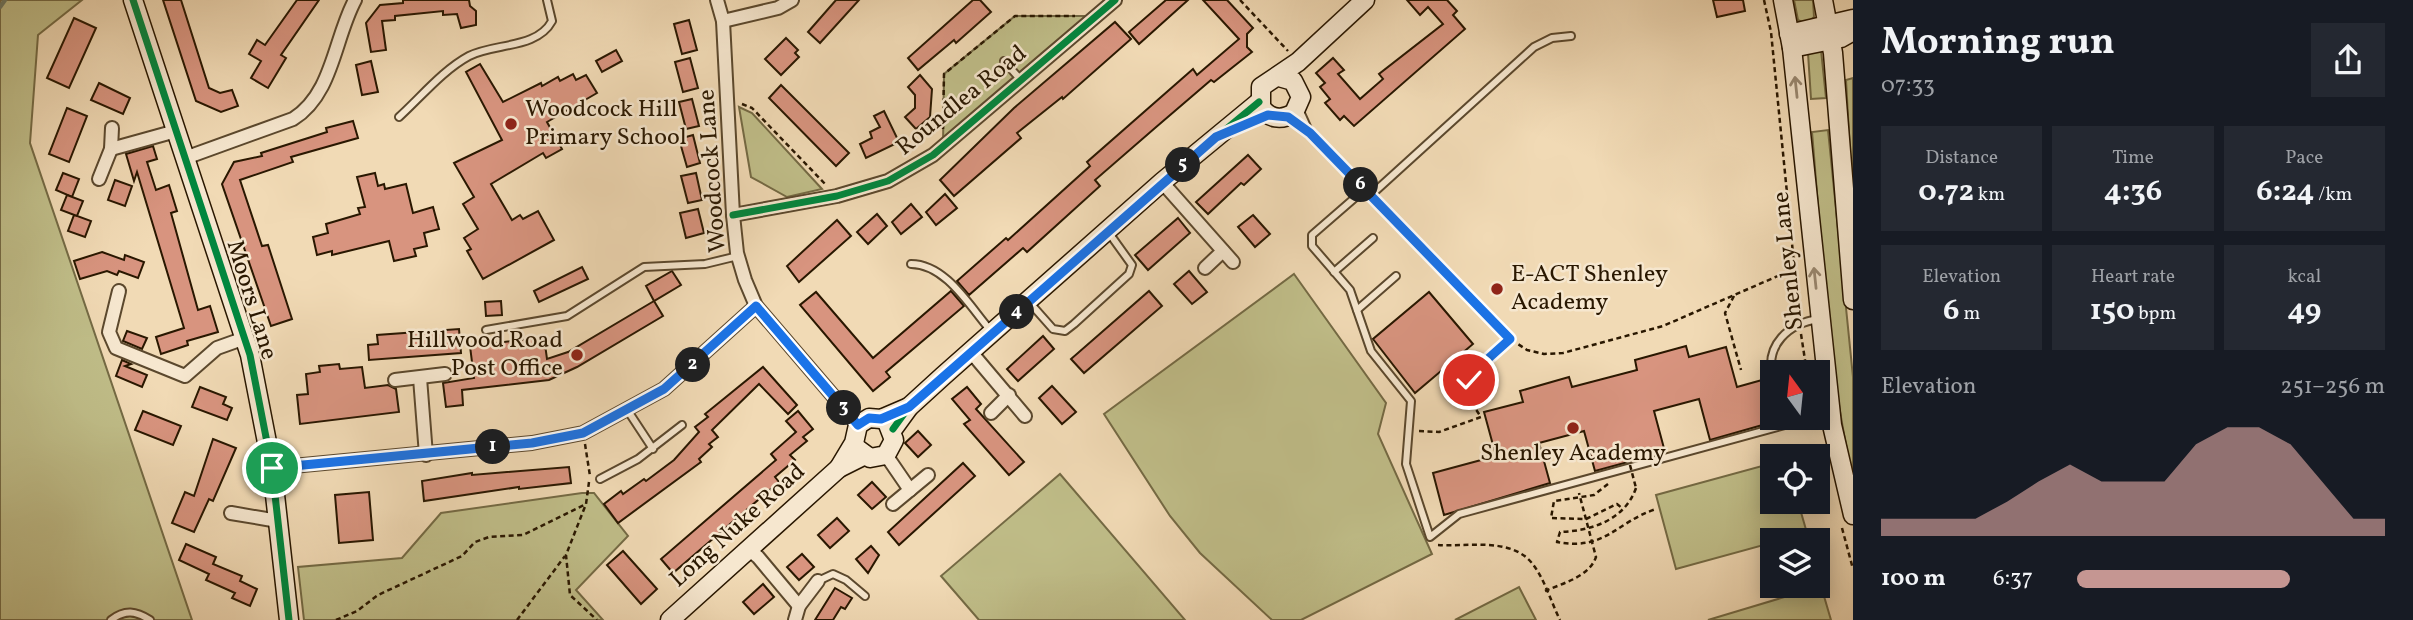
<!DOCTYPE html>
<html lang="en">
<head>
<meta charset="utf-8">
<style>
	body { margin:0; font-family:Vollkorn,serif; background:#242831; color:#f1f3f6; height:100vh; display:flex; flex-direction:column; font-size:26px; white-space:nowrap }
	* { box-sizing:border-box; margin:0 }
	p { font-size:23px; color:#9ea1a6 }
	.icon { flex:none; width:38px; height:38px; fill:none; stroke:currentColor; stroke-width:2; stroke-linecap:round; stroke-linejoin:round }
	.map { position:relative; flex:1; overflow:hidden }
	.panel { display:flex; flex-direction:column; background:#171b24; width:560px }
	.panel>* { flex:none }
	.needle { width:46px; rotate:345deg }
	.buttons { position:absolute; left:1760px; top:360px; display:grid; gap:14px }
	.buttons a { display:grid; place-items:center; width:70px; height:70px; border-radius:0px; background:#171b24; box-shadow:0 4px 18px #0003; font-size:35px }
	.pin { position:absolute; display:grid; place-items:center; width:60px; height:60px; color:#fff; margin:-30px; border:4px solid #fff; border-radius:50%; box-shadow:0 2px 7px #0007 }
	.km { position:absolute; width:35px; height:35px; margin:-18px; border-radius:50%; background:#222; color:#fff; font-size:19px; line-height:35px; text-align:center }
	.round { display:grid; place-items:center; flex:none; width:74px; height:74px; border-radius:0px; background:#242831 }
	.overview { display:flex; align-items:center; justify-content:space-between; height:119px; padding:0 28px }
	h1 { font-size:38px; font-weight:700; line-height:52px }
	.metrics { display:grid; grid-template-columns:repeat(3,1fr); gap:10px; height:119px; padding:7px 28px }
	.metrics div { display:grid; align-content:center; border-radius:0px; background:#242831; text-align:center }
	.metrics b { font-size:30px; font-weight:700 }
	.metrics small { font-size:19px; font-weight:400 }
	.metrics p { font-size:19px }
	.chart { height:196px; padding:14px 28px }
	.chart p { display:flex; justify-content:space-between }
	.chart svg { width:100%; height:126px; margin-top:7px; fill:#c59692; opacity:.7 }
	ul { padding:0 28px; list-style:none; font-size:23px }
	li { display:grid; grid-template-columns:112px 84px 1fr; align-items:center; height:52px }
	li i { height:18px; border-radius:9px; background:#c59692 }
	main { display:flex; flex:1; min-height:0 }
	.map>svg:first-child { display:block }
</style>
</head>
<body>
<main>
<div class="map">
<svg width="1853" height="620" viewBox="0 0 1853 620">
	<rect width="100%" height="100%" fill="#f1dab5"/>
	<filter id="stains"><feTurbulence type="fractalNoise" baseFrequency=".00286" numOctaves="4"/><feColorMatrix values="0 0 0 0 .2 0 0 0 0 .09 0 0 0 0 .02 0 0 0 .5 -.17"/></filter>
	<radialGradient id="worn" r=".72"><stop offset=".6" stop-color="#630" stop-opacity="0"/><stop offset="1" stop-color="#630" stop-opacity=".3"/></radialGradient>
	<g fill="#c0be89" stroke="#746a44" stroke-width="2">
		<polygon points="0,0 82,0 38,35 30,143 192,620 0,620"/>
		<polygon points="1794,0 1813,0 1814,17 1806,24 1798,20"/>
		<polygon points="1015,16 1096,16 943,146 944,74"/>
		<polygon points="1821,50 1826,98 1811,99 1808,53"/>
		<polygon points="1853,78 1853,206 1846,80"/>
		<polygon points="739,107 752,113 822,189 787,197 751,177"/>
		<path d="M1828,130L1853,377V478C1827,365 1822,246 1812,132Z"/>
		<polygon points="1294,274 1386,403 1378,434 1432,554 1301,620 1272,620 1200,553 1170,516 1104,414"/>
		<polygon points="1773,463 1773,502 1798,502 1807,533 1676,569 1656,495"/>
		<polygon points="1060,474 1185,620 979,620 941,576"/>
		<polygon points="582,493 594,493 628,536 576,590 603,620 304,620 298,567 402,558 441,513"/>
		<polygon points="1821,586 1831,620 1708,620"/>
		<polygon points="1519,587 1536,620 1455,620"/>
	</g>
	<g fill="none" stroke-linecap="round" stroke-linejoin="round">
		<polyline stroke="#6e7965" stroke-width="4.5" points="0,7 5,0"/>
	</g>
	<g fill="#d8947f" stroke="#291700" stroke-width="2">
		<polygon points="163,0 181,0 209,88 220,93 232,90 238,106 221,112 196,101"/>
		<polygon points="297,0 319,0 281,55 286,58 268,88 251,78 261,61 249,54 257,40 265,45"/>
		<polygon points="403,0 469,0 470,6 476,11 476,25 461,28 457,14 443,15 443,11 395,16 395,20 382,21 386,50 371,52 366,23 380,5 403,3"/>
		<polygon points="836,0 859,0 820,43 808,32"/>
		<polygon points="973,0 980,0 991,12 956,43 954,40 918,70 908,58"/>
		<polygon points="1166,0 1188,0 1139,44 1129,32"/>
		<polygon points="1203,0 1227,0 1253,28 1247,34 1247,47 1252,52 1214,82 1211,80 1155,128 1095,180 1100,186 1027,252 1023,248 969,295 957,281 1006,238 1008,240 1090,166 1087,162 1193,69 1197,75 1239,39"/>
		<polygon points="1407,0 1447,0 1457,11 1453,15 1465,29 1354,126 1344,116 1340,120 1325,103 1330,99 1320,87 1325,83 1316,73 1333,58 1344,70 1338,74 1360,99 1383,79 1379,74 1443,24 1428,7 1420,15"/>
		<polygon points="1713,0 1743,0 1745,11 1717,17"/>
		<polygon points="74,18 96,28 69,88 47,78"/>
		<polygon points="689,20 697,50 682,54 674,24"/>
		<polygon points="1115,22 1131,39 1063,99 1062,97 1017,133 1021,138 954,196 940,180 1014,108"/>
		<polygon points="786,38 798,50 795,53 799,57 781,75 765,59"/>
		<polygon points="616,50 622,61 602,72 596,61"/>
		<polygon points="690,58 698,88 683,92 675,62"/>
		<polygon points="371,61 378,92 362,95 356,65"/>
		<polygon points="480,64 503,102 541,83 542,86 558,77 560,81 573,74 576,80 586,75 597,93 547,122 562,149 546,158 543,153 491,184 512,220 520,215 523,219 538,211 554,240 483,279 467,251 471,249 464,238 478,229 463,204 474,197 454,163 502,140 466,72"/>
		<polygon points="920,75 932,89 930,117 916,129 905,117 915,108 915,95 908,87"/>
		<polygon points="99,83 130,98 123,114 91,100"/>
		<polygon points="781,85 849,153 836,166 769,98"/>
		<polygon points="692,99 699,126 686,129 679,102"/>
		<polygon points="67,108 87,116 69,162 49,154"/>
		<polygon points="884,111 899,142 866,158 860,144 872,138 870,132 880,127 874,116"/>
		<polygon points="353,121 358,138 291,157 293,162 240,180 262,246 268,245 292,319 271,326 222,184 234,162 262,156 261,153 327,132 326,128"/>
		<polygon points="693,135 700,163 687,167 679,139"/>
		<polygon points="153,146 157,159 147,162 156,190 169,185 177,211 171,213 198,310 210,306 218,332 187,341 188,345 161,354 156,337 184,328 137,172 134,181 126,154"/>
		<polygon points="1248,155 1261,169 1244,185 1241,183 1208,214 1196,202"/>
		<polygon points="63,173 79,179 72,197 56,190"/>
		<polygon points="375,173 378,186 384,184 385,189 406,184 413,213 433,207 439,229 424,233 427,246 414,249 416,256 394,261 389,241 332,255 332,251 317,255 313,237 328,233 326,224 360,214 358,208 365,207 357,177"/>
		<polygon points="696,173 702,200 688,203 681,176"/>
		<polygon points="115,180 132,186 125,206 108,200"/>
		<polygon points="945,194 957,208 936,225 926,212"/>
		<polygon points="67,195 83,201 77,216 91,221 85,237 68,231 74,215 77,216 61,210"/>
		<polygon points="911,204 922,217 901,234 892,222"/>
		<polygon points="698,209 704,233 686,238 680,213"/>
		<polygon points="877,214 887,226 868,244 857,232"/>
		<polygon points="1253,215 1270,234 1255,247 1238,227"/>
		<polygon points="1178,218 1190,233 1148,270 1135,255"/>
		<polygon points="837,220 851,236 799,282 787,266"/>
		<polygon points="102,252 124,260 125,255 144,262 138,278 119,271 117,275 107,271 80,279 74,261"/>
		<polygon points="582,267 588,279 539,302 534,291"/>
		<polygon points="672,271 681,285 654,301 646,286"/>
		<polygon points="1189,271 1207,292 1192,304 1174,284"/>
		<polygon points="951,291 964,306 886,372 890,377 873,391 800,305 816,292 873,358"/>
		<polygon points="1149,291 1162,306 1084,373 1071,359"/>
		<polygon points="1429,292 1473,344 1415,393 1373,339"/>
		<polygon points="501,301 502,315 486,316 485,302"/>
		<polygon points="654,301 663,316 577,367 549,380 462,390 463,405 446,407 443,383 474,378 470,346 544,337 547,359 568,352"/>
		<polygon points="459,329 461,353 369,360 368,345 378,344 377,335"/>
		<polygon points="127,331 147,338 142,349 123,341"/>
		<polygon points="1043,336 1054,349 1018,381 1007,369"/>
		<polygon points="1686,346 1689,357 1726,347 1737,387 1762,380 1773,422 1710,440 1699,399 1654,411 1665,452 1595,471 1584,431 1539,443 1550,483 1444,515 1433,473 1496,456 1484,412 1523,402 1520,391 1569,377 1572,387 1637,370 1635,360"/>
		<polygon points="122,360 131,364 125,366 147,375 142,387 116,376"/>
		<polygon points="339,364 340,369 362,367 365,388 388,385 396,389 399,412 300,424 297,395 308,394 306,374 320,372 319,366"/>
		<polygon points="763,367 797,405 788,414 759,384 712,430 718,437 709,444 712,447 699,459 701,462 618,523 604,504 621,491 623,494 644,479 646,481 674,460 699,432 695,427 708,417 705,414"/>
		<polygon points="1052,386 1076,412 1062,424 1039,398"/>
		<polygon points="200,387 226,397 223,404 232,408 227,420 192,407"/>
		<polygon points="967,387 981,404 976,409 1024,462 1009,475 964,424 970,420 952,399"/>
		<polygon points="143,411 181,426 173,445 135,430"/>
		<polygon points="798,411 813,429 803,437 807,441 790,455 795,460 775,477 779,482 673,573 661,559 776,460 771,454 796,432 786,421"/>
		<polygon points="918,431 931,445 918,457 905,443"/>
		<polygon points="213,439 236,448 213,501 209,499 194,532 172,523 185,492 194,496"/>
		<polygon points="963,463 975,476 899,545 888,532"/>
		<polygon points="569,467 571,483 519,489 519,487 424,501 422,481 472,473 472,475"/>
		<polygon points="872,482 886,497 872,509 858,495"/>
		<polygon points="369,492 373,540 339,543 335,495"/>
		<polygon points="837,518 849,531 830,548 818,535"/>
		<polygon points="186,544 216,557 213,564 242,576 240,581 257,589 250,606 232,598 235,593 206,580 209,574 179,560"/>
		<polygon points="871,546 879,555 868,573 856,559"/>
		<polygon points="623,551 657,589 641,604 607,565"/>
		<polygon points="802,554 814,567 799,580 787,567"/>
		<polygon points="763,584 774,597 754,614 743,602"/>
		<polygon points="835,588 852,598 845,609 841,607 833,620 815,620"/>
	</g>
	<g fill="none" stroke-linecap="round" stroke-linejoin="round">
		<defs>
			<g id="lane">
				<polyline points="1004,61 1021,80"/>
				<polyline points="1299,109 1309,131"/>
				<path d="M399,117C421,97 443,70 469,56C494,43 537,49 552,21L547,0"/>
				<polyline points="1290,118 1310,133 1380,204"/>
				<polyline points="1365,189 1312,235 1312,246 1350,290 1371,351 1411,401 1406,464 1430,537 1459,514 1785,425 1783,418"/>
				<polyline points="1371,195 1534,47 1552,38 1571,36"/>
				<path d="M911,264C946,264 970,307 991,331"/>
				<polyline points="1334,272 1373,238"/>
				<polyline points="1030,303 1053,329 1065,331 1074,324 1129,274 1132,265 1109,233"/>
				<polyline points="1357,310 1396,276"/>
				<polyline points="486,330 567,316 644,267 705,264 738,256"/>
				<path d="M1773,378C1764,345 1789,323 1819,319"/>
				<polyline points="628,411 653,449"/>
				<polyline points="600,479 638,459 682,425"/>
				<polyline points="818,581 833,574 846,580 865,596"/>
				<path d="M111,620C125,609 136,611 150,620"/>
			</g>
			<g id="street">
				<polyline points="717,0 723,21 733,215 737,253 745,280 756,306 858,425"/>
				<polyline points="723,21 778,8 792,0"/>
				<polyline points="111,149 176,131"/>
				<path d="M185,158L293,119C333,94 334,39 355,0"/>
				<polyline points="99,179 111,149 112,128"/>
				<polyline points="1162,182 1233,262"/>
				<polyline points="733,215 837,196 888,181 933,155 1115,0"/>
				<polyline points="1205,268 1223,251"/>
				<polyline points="119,291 109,332 116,348 185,376 217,348 245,338"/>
				<polyline points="971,352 1025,416"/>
				<polyline points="420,378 426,455"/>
				<polyline points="395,380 445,374"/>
				<polyline points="991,413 1009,395"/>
				<polyline points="886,455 910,490"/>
				<polyline points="272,468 532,443 583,433 664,389 756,306"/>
				<polyline points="893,504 928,475"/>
				<polyline points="231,513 278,521"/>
				<polyline points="748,549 758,557 799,606"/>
				<polyline points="795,620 799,606 818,581"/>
			</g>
			<g id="secondary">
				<polyline points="133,0 250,355 272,468 289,620"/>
				<polyline points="1783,0 1792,48 1832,425 1853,515"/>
				<polyline points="1823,0 1833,53 1853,300"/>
				<polyline points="1789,34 1853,19"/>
				<polyline points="1792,48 1841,38 1853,31"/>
				<path d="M1279,77L1293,81L1301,97L1294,113C1281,121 1269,119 1261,107V87L1298,62L1365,0"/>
				<polyline points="893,429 909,407 943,376 1162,182 1259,102"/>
				<polyline points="855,447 870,458 886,455 894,440 887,422"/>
				<polyline points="839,468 854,443 858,425 869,418 881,419 909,407"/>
				<polyline points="670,620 839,468 863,456"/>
			</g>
		</defs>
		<use href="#lane" stroke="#5b482d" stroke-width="10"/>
		<use href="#street" stroke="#5b482d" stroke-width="16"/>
		<use href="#secondary" stroke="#291700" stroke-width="21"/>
		<g stroke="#291700" stroke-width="2.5" stroke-dasharray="5 3.5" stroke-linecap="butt">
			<polyline points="1240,0 1288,51"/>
			<polyline points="1764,0 1771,32 1799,314"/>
			<polyline points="742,104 752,108 827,186"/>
			<polyline points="943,129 944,74 1015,16 1075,16"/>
			<polyline points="1387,212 1504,335 1527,350 1544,354 1563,353 1663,326 1794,269"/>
			<polyline points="1734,296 1725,313 1741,370"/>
			<polyline points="1801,334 1807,373"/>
			<polyline points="1419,431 1439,432 1481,417 1471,402 1470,374 1510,339"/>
			<polyline points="585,444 590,476"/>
			<polyline points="589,482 586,504 566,555 570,595 597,620"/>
			<polyline points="1608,484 1594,495 1554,501 1551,518 1586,519 1617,504 1623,509"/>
			<path d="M1636,488C1625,520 1591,531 1560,532L1557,542C1606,551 1616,522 1656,509"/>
			<polyline points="1842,528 1853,569"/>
			<path d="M1438,545C1466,547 1509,537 1531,562C1544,577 1551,602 1560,620"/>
			<path d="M1545,591C1563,583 1589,577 1596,557L1579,493"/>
			<polyline points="336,620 357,611 378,595 462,556 475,542 489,537 523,535 586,504"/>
			<polyline points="517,620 565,556"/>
		</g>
		<use href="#lane" stroke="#f6e7cf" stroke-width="6"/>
		<use href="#street" stroke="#f6e7cf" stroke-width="12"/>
		<use href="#secondary" stroke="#f6e7cf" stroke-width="18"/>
		<polyline stroke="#291700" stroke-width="2.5" stroke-dasharray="5 3.5" stroke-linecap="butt" points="1630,465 1636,488"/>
		<defs>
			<g id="cycleway">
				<polyline points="133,0 250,355 272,468 289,620"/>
				<polyline points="733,215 837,196 888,181 933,155 1115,0"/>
				<polyline points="893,429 909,407 943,376 1162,182 1259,102"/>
				<polyline points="272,468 532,443 583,433 664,389 756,306"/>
			</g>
		</defs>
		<use href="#cycleway" stroke="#f6e7cf" stroke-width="11"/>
		<use href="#cycleway" stroke="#00873e" stroke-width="7"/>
	</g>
	<defs><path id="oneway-shaft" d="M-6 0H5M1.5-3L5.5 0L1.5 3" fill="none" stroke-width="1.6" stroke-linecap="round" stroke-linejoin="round" transform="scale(1.75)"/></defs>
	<g stroke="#9a8972">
		<use href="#oneway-shaft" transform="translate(1796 87) rotate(-96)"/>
		<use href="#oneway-shaft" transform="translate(1815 278) rotate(-96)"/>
	</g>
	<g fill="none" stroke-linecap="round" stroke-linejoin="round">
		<defs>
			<polyline id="route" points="272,468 532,443 583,433 664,389 756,306 858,425 869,418 881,419 909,407 1216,137 1268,115 1288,117 1310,133 1510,339 1471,374 1469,380"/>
		</defs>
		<use href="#route" stroke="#fff" stroke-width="14"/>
		<use href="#route" stroke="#1a73e8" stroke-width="9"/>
	</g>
	<g fill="#8f2418" stroke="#f6e7cf" stroke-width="2.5">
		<circle cx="511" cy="124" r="7"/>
		<circle cx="1497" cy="289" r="7"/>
		<circle cx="577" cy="355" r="7"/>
		<circle cx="1573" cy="428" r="7"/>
	</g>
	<g text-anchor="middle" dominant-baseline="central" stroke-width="5" stroke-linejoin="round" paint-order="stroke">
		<g font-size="24" fill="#291700" stroke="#f6e7cf">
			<text transform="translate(962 101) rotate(-39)">Roundlea Road</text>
			<text transform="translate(713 171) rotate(-94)">Woodcock Lane</text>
			<text transform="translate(1789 261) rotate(-96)">Shenley Lane</text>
			<text transform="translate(251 300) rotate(73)">Moors Lane</text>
			<text transform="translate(738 526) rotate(-42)">Long Nuke Road</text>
		</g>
		<g font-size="24" fill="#291700" stroke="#f6e7cf" text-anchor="start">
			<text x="525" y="110">Woodcock Hill<tspan x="525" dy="28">Primary School</tspan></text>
			<text x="1511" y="275">E-ACT Shenley<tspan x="1511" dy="28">Academy</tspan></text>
			<text x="563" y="341" text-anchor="end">Hillwood Road<tspan x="563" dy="28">Post Office</tspan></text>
			<text x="1573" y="454" text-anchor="middle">Shenley Academy</text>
		</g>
	</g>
	<rect width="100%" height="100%" filter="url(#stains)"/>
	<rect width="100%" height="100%" fill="url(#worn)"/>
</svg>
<div class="buttons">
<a><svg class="needle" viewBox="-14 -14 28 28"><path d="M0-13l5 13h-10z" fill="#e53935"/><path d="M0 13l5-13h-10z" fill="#9ea1a6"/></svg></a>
<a><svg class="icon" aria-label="locate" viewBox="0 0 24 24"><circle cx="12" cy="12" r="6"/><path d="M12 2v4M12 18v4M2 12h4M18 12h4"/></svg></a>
<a><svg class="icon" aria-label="layers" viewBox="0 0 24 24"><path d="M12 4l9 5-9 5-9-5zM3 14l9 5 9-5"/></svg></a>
</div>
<div class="pin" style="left:272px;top:468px;background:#1e9e55"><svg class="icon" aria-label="arrive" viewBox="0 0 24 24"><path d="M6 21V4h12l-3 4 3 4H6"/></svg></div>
<div class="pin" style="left:1469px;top:380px;background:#d93025"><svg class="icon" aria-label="check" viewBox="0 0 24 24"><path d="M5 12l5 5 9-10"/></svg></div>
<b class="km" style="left:493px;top:447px">1</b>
<b class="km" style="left:693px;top:365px">2</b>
<b class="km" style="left:844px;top:408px">3</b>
<b class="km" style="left:1017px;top:312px">4</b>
<b class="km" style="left:1183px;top:165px">5</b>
<b class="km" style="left:1361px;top:185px">6</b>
</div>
<section class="panel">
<div class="overview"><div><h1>Morning run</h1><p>07:33</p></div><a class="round"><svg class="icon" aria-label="share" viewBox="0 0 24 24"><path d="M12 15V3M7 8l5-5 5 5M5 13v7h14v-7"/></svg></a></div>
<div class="metrics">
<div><p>Distance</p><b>0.72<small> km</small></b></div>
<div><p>Time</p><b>4:36</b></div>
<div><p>Pace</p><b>6:24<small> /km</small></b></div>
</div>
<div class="metrics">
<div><p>Elevation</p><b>6<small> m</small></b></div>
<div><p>Heart rate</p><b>150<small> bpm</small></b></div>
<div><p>kcal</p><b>49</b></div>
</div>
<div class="chart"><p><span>Elevation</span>251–256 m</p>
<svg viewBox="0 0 160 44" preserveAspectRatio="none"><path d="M0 44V38L10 38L20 38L30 38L40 32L50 25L60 19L70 25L80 25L90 25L100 12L110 6L120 6L130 12L140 25L150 38L160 38V44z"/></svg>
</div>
<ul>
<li><b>100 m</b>6:37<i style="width:69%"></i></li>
</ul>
</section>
</main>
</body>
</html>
